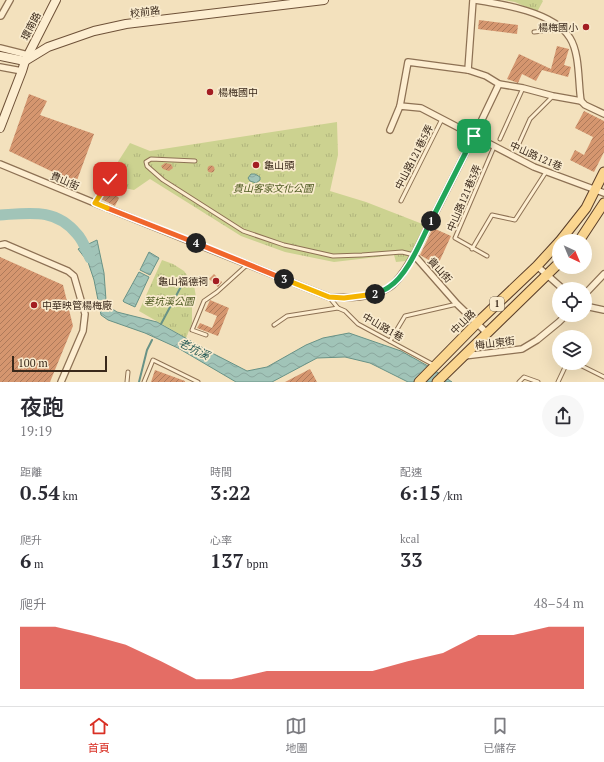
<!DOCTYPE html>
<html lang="zh-TW">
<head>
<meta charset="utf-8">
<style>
	body { margin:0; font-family:"PT Serif","Noto Sans TC",serif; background:#f7f7f7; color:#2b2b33; height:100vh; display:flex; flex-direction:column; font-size:15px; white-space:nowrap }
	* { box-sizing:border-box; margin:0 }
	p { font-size:13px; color:#7c7c81 }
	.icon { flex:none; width:22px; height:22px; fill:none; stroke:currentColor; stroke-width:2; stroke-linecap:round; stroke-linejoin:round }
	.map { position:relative; height:382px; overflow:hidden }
	.side { display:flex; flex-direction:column; background:#fff; flex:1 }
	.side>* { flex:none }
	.needle { width:26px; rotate:136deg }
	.tools { position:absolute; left:552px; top:234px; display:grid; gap:8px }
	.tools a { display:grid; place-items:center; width:40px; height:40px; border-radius:50%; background:#fff; box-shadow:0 4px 16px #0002; font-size:20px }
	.scale { position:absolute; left:12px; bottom:10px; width:95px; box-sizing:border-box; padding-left:4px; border:2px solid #3a291b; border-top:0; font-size:11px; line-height:14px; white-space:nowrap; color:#3a291b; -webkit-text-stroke:3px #f9ebce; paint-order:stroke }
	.pin { position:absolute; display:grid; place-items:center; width:34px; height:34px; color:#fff; margin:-17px; border-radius:8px; box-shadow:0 2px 6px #0006 }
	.km { position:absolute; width:20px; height:20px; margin:-10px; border-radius:50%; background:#222; color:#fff; font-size:11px; line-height:20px; text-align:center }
	.round { display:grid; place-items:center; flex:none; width:42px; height:42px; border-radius:21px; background:#f7f7f7 }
	.head { display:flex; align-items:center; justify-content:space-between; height:68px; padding:0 20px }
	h1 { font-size:22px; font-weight:600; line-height:30px }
	.stats { display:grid; grid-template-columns:repeat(3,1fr); gap:6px; height:68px; padding:4px 20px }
	.stats div { display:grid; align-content:center }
	.stats b { font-size:20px; font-weight:600 }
	.stats small { font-size:11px; font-weight:400 }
	.stats p { font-size:11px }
	.chart { height:112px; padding:8px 20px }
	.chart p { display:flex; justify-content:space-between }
	.chart svg { width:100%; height:72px; margin-top:4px; fill:#d93025; opacity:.7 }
	.tab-bar { display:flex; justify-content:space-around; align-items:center; height:56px; border-top:1px solid #e1e1e2; background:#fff; font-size:11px; color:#7c7c81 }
	.tab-bar a { display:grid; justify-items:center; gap:2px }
	.tab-bar .on { color:#d93025 }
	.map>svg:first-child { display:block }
</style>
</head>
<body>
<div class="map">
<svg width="604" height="382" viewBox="0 0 604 382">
	<defs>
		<pattern id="park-tufts" width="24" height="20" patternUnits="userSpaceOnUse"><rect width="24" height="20" fill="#ccd290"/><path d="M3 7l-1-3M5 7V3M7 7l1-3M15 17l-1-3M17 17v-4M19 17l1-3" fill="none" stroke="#b0b47c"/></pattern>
		<pattern id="water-waves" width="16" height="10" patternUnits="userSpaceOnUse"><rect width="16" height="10" fill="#a1c4b8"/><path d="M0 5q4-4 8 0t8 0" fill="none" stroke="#8ba89e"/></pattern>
		<pattern id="building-hatch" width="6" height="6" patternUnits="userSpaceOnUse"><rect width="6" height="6" fill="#d5966f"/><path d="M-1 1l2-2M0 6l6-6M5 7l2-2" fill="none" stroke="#ae7a5a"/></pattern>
	</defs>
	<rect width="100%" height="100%" fill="#f3e1bd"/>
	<g fill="url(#park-tufts)">
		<polygon points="504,0 542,0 543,1 537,12 515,2"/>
		<polygon points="337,122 338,155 330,191 366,202 425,225 413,252 406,261 396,262 394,255 334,262 285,252 241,236 150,179 134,190 124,188 112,171 130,143 150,151"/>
		<polygon points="162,260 173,264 184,271 194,285 196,297 192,308 192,323 186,338 139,311"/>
	</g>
	<g fill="url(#water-waves)" stroke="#689286">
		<polygon points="251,174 255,174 260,177 260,180 256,183 250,181 248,178"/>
		<polygon points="97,240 104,273 106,300 108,306 117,312 157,322 214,354 247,371 267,367 306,345 323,338 349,333 401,351 428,366 452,382 408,382 370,363 345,357 317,358 272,382 236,382 178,348 145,333 108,320 101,315 94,280 88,262 78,249"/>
		<polygon points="149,252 159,258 150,275 140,270"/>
		<polygon points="139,272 149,277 135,307 124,302 123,301"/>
	</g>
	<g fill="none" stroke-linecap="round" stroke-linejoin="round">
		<g stroke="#689286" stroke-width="2">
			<polyline points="161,324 185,279"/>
			<polyline points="139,382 147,350 152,340"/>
		</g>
		<path stroke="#a1c4b8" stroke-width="11" d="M0,215C30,213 56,208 77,234C83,240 86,250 90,258"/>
	</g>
	<g fill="url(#building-hatch)">
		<polygon points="479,20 518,25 517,34 478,29"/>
		<polygon points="557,46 569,49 564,65 571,67 568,77 542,70 536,81 522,74 518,83 507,79 519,54 551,69"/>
		<polygon points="29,94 47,101 40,115 94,134 76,183 9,151"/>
		<polygon points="584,111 604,121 604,152 594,172 570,160 575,150 584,155 593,137 575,128"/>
		<polygon points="165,163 171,164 173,168 169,171 163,169 161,166"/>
		<circle cx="211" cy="169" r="3.5"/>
		<polygon points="112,182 114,185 113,188 115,189 114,193 119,198 115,206 101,199"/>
		<polygon points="433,228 451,236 436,269 430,266 432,262 420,255"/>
		<polygon points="0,257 63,285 73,326 50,382 0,382"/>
		<polygon points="214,274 222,282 218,287 209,279"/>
		<polygon points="210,300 229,308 218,336 197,328 200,323 212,328 217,316 205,311"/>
		<polygon points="310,369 317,382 285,382"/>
		<polygon points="155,370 185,381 185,382 151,382"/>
	</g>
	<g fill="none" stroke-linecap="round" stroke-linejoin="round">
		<defs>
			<g id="lane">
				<polyline points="534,32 561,29"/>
				<polyline points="500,139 523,88"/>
				<polyline points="517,148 530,119 553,96"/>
				<polyline points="195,161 151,159 146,162 147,166 163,180 243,231 284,245 333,256 362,255 402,252 414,255"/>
				<polyline points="401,201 442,119"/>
				<polyline points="95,203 110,179"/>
				<polyline points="472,249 492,215 515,220 546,172"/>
				<polyline points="487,256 455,238 494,147"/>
				<polyline points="329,297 338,308 345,311 358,324 434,365"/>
				<polyline points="274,325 287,316 338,308"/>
				<polyline points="206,335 192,330 204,301 217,292 248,264"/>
				<polyline points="390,341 405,316 457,304"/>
				<polyline points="576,363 604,377"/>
				<polyline points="127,382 128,372"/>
				<polyline points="144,382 153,360 198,382"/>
				<polyline points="519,382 524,377 538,382"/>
				<polyline points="558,382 567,363"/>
			</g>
			<g id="street">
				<polyline points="473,0 468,70 486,76 499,84 523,88 553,96 581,101"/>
				<path d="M475,0C502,4 554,12 570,38C580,54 578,82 581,101L585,105L604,114"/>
				<polyline points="0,16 1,16 10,0"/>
				<polyline points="0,48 28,55"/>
				<polyline points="0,67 22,71"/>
				<polyline points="400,106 408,62 468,70"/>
				<polyline points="390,130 400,106 421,108 534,167 604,193"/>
				<polyline points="476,132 499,84"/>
				<path d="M0,164L97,204L329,297C348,298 372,299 390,287C400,280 407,266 414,255L457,304L487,333"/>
				<polyline points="0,245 5,244 68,271 74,276 85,314 83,331 61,382"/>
				<polyline points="414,255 474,136"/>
				<polyline points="537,266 563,289"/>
				<polyline points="585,294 604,274"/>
				<polyline points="585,306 604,310"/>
				<polyline points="464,356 522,349 537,340 559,322 566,315"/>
			</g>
			<g id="secondary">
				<polyline points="0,56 25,61 48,47 94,31 126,24 324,0"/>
				<polyline points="0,128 22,71 25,61 56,0"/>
			</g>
			<g id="primary">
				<polyline points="560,241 586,208 604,172"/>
				<polyline points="579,241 604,203"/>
				<polyline points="419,382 477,323 537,266 559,242"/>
				<polyline points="437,382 559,263"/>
			</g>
		</defs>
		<use href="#lane" stroke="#8d7154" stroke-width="5"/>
		<use href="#street" stroke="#8d7154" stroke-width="8"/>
		<use href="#secondary" stroke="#6e5138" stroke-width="10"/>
		<use href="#primary" stroke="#5a3e29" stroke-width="11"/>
		<use href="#lane" stroke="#fdeed1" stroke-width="3"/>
		<use href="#street" stroke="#fdeed1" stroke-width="5.5"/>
		<use href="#secondary" stroke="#fdeed1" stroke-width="8"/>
		<use href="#primary" stroke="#fbd690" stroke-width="9"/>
	</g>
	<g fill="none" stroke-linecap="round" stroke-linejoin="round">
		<defs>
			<polyline id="split-1" points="431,221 474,136"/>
			<path id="split-2" d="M375,294C379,292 385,290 389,287C408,275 421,240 431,221"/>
			<polyline id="split-3" points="284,279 329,297 344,298 375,294"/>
			<polyline id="split-4" points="196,243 284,279"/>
			<polyline id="split-5" points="107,208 196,243"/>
			<polyline id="split-6" points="107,208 95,203 110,179"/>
		</defs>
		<use href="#split-1" stroke="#fff" stroke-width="8"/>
		<use href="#split-2" stroke="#fff" stroke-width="8"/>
		<use href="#split-3" stroke="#fff" stroke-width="8"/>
		<use href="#split-4" stroke="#fff" stroke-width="8"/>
		<use href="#split-5" stroke="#fff" stroke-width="8"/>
		<use href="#split-6" stroke="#fff" stroke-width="8"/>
		<use href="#split-1" stroke="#22a559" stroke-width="5"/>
		<use href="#split-2" stroke="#22a559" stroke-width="5"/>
		<use href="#split-3" stroke="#f5b400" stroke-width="5"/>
		<use href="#split-4" stroke="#f0652b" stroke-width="5"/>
		<use href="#split-5" stroke="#f0652b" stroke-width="5"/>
		<use href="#split-6" stroke="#f5b400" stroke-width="5"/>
	</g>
	<g fill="#a31d22" stroke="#f9ebce" stroke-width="1.5">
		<circle cx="586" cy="27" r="4"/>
		<circle cx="210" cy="92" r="4"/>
		<circle cx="256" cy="165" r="4"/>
		<circle cx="216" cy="281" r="4"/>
		<circle cx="34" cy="305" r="4"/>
	</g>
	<g text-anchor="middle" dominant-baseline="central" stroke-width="3.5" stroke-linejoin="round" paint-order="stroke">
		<rect fill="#f9ebce" stroke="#736351" stroke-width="1" x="490" y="297" width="14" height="14" rx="3"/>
		<g font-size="9" font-weight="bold" fill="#3a291b">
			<text x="497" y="304">1</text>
		</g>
		<g font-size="10" fill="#3a291b" stroke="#f9ebce">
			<text transform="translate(145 12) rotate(-7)">校前路</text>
			<text transform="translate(31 26) rotate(-63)">環南路</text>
			<text transform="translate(536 156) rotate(24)">中山路121巷</text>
			<text transform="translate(414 157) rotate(-63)">中山路121巷5弄</text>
			<text transform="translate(65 181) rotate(23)">貴山街</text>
			<text transform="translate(464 198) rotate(-67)">中山路121巷3弄</text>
			<text transform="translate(440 270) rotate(48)">貴山街</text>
			<text transform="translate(463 322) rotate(-45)">中山路</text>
			<text transform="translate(383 327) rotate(30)">中山路1巷</text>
			<text transform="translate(495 343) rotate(-7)">梅山東街</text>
		</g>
		<g font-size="10" fill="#3a291b" stroke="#f9ebce" text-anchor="start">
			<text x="578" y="27" text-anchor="end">楊梅國小</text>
			<text x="218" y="92">楊梅國中</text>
			<text x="264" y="165">龜山頭</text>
			<text x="208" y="281" text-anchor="end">龜山福德祠</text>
			<text x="42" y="305">中華映管楊梅廠</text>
		</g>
		<g font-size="10" font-style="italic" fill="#4c591f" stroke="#f9ebce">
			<text x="273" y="188">貴山客家文化公園</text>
			<text x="169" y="301">荖坑溪公園</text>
		</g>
		<g font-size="11" font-style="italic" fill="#285c57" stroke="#f9ebce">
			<text transform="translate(194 349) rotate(26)">老坑溪</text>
		</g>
	</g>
</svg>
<div class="tools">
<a><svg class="needle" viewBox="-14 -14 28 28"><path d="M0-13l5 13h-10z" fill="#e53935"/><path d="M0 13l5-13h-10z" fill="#7c7c81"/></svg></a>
<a><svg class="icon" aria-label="locate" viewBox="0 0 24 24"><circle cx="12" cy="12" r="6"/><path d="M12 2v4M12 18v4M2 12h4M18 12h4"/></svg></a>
<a><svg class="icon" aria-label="layers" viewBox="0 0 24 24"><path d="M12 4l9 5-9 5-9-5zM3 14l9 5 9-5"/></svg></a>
</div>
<div class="scale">100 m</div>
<div class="pin" style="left:474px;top:136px;background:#1e9e55"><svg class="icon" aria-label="arrive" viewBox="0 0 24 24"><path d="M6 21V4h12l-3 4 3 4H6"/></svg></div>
<div class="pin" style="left:110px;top:179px;background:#d93025"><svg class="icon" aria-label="check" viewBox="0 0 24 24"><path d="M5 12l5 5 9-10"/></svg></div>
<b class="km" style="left:431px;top:221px">1</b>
<b class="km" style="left:375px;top:294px">2</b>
<b class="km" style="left:284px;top:279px">3</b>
<b class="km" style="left:196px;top:243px">4</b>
</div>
<section class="side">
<div class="head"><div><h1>夜跑</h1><p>19:19</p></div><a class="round"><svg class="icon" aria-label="share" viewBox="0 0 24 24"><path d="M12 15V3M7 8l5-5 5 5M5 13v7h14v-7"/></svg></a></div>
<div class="stats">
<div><p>距離</p><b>0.54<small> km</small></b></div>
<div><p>時間</p><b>3:22</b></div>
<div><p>配速</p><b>6:15<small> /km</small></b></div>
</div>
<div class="stats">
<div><p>爬升</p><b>6<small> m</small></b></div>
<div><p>心率</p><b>137<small> bpm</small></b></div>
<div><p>kcal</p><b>33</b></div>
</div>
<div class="chart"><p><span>爬升</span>48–54 m</p>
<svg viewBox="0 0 160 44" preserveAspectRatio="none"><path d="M0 44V6L10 6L20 11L30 17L40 27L50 38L60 38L70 33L80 33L90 33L100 33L110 27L120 22L130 11L140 11L150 6L160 6V44z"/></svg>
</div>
</section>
<nav class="tab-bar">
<a class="on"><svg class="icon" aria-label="home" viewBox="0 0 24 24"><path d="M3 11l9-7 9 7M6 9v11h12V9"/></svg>首頁</a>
<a><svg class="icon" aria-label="map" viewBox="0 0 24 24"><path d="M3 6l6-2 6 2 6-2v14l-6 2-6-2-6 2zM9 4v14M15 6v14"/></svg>地圖</a>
<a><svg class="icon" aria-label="saved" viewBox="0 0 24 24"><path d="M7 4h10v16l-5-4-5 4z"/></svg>已儲存</a>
</nav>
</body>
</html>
